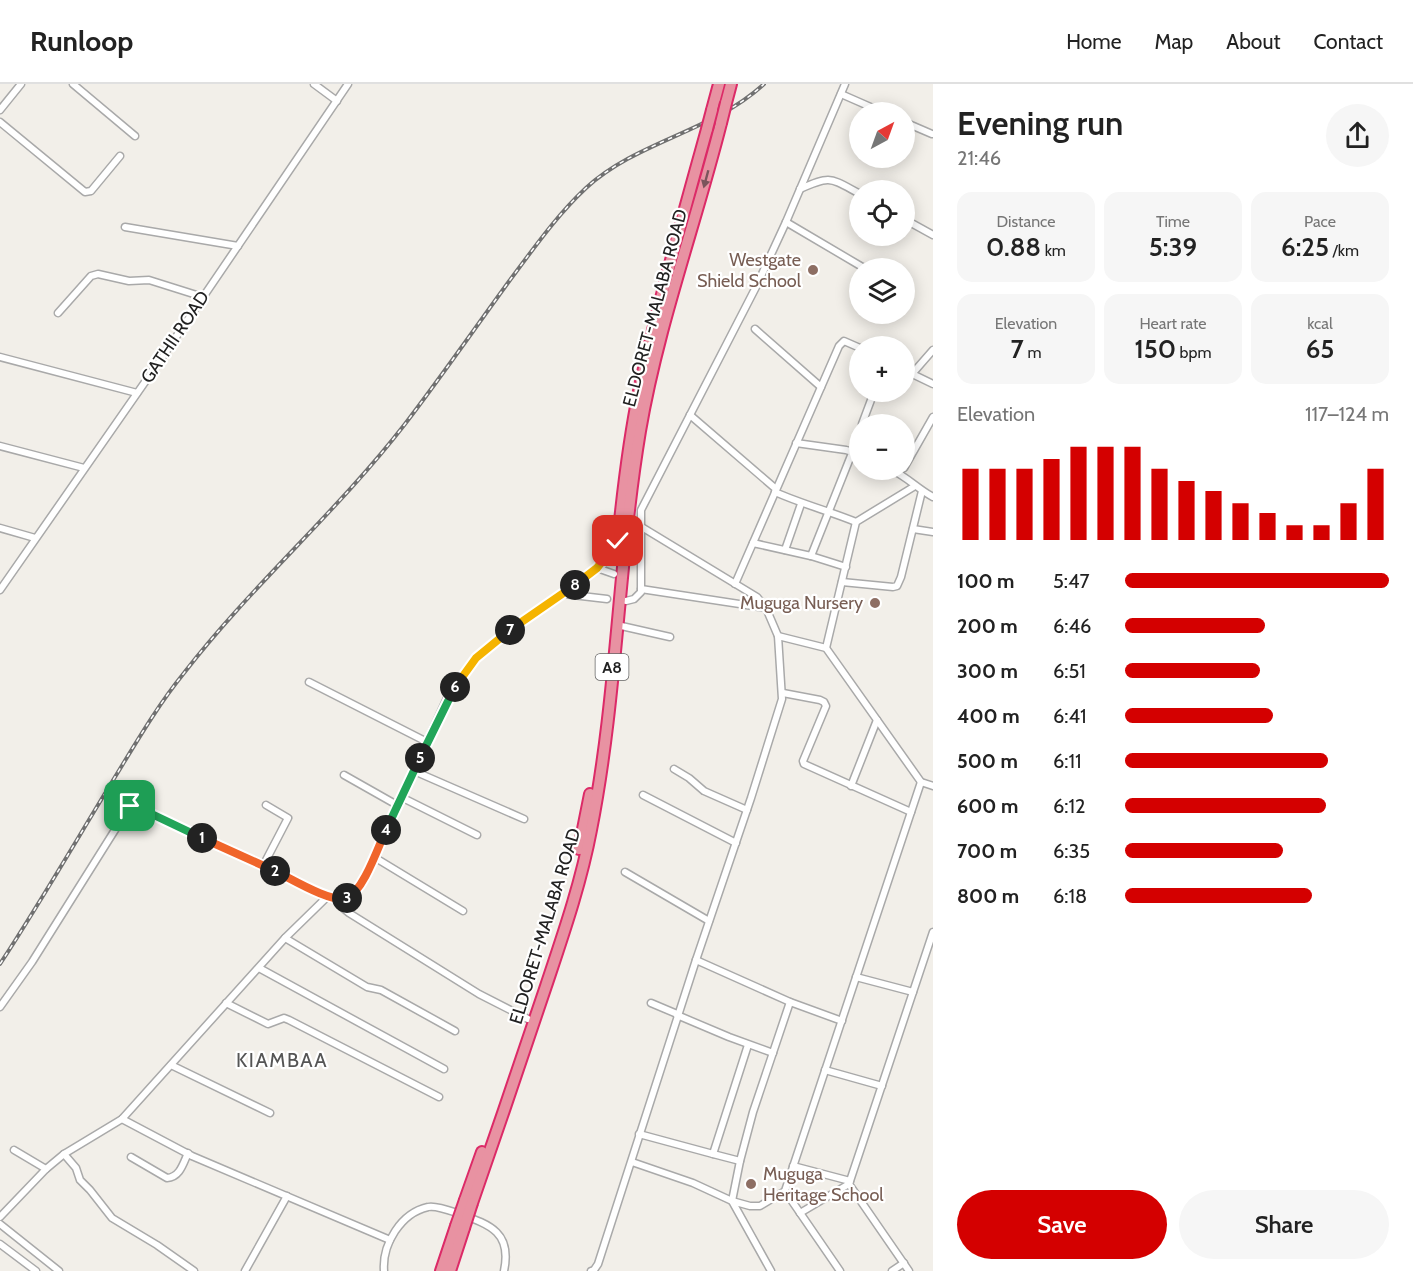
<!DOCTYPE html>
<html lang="en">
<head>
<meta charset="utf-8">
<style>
	body { margin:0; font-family:Cabin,sans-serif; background:#f6f6f6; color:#222; height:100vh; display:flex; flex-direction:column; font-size:22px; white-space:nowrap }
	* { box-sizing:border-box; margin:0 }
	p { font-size:20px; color:#767676 }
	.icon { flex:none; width:33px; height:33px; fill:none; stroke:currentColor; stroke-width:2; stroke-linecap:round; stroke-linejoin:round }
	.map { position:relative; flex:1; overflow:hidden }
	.sheet { display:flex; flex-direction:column; background:#fff; width:480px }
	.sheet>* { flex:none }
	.needle { width:39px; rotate:41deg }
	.fabs { position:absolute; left:849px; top:18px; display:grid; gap:12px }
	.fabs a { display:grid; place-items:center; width:66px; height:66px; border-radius:50%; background:#fff; box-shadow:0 3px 15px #0003; font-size:30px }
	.pin { position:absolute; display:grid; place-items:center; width:51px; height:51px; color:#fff; margin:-26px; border-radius:12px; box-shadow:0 3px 9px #0006 }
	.km { position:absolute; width:30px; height:30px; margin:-15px; border-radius:50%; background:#222; color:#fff; font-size:16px; line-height:30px; text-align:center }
	.round { display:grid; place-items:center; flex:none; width:63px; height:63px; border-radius:32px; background:#f6f6f6 }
	.summary { display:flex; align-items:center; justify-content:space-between; height:102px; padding:0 24px }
	h1 { font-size:33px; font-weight:600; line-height:45px }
	.metrics { display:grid; grid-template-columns:repeat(3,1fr); gap:9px; height:102px; padding:6px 24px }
	.metrics div { display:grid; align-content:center; border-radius:15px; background:#f6f6f6; text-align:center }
	.metrics b { font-size:26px; font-weight:600 }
	.metrics small { font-size:16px; font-weight:400 }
	.metrics p { font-size:16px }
	.chart { height:168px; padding:12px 24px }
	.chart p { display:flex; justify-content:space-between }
	.chart svg { width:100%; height:108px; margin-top:6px; stroke:#d40000; stroke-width:6 }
	.cta { display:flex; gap:12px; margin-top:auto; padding:12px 24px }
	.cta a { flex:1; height:69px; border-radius:36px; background:#d40000; color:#fff; font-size:24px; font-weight:600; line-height:69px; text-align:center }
	.cta a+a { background:#f6f6f6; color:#222 }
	ul { padding:0 24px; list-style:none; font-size:20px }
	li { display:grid; grid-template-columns:96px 72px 1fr; align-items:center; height:45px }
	li i { height:15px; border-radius:8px; background:#d40000 }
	header { display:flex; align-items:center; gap:36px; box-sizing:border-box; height:84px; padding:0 30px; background:#fff; border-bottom:2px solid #e0e0e0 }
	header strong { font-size:28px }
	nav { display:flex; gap:33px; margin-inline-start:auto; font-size:21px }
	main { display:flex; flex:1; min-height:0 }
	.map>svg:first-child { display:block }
</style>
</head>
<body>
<header>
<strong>Runloop</strong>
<nav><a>Home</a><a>Map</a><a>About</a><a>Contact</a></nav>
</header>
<main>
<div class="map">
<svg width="933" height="1187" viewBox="0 0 933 1187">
	<rect width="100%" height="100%" fill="#f2efe9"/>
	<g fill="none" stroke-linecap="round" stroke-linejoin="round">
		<defs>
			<g id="street">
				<polyline points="73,0 135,52"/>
				<polyline points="314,0 337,17"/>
				<polyline points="841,10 882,28"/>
				<polyline points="0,26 21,0"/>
				<polyline points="0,38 85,108 91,107 120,72"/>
				<polyline points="904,38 932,50"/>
				<path d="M800,105C831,91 830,94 860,110"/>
				<polyline points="904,135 933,151"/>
				<polyline points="786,138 864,184"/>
				<polyline points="125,143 238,162"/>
				<polyline points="58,229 91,192 98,190 129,197 149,196 203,213"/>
				<polyline points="755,245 821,303"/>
				<polyline points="0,273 137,309"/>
				<polyline points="904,286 933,300"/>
				<polyline points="912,290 933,266"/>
				<polyline points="690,331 776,405"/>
				<polyline points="862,340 874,308"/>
				<polyline points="796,359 846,366 860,370"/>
				<polyline points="0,362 84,384"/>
				<polyline points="904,384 933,333"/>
				<path d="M892,386C907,393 918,405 933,413"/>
				<path d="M775,408C802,420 829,427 856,438"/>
				<polyline points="640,442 757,513 766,524 778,552 782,615 751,714 696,876"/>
				<polyline points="0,444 35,454"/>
				<polyline points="913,445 933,448"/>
				<polyline points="753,459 811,472 846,483"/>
				<polyline points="785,466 801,420"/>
				<polyline points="811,472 860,349"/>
				<polyline points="597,484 614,490"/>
				<polyline points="842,498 893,503 897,502 901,493 922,407"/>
				<polyline points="735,500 839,262 844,257 860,264"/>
				<polyline points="641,505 766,524"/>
				<polyline points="0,506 161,275 348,0"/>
				<polyline points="564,510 597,484 618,457"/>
				<polyline points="626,517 634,515 641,508 641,426 756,203 786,138 845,0"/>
				<polyline points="617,541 670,553"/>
				<polyline points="778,552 826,564 921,698 933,702"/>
				<polyline points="826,564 856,438 915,402"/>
				<polyline points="309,598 427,658"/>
				<polyline points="783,609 820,616 824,618 826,622 803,677 804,680 911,728"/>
				<polyline points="674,685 689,694 704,707 747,726"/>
				<polyline points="414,687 524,735"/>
				<polyline points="344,691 397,721"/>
				<polyline points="851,702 877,636"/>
				<polyline points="643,711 736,759"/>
				<polyline points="401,713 477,751"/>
				<polyline points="374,773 463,827"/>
				<polyline points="263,782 288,734 266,721"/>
				<polyline points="625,788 709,837"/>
				<polyline points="342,816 343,824 349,829 479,910 528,935"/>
				<polyline points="285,854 367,903 381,906 455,947"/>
				<polyline points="259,884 444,985"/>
				<polyline points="856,893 913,908"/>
				<polyline points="226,919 268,940 284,934 289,936 439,1013"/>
				<polyline points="651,919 677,930"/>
				<path d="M0,923L32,878L130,722L137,723L328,812C346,817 351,815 362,799L449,610L462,592L476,574L503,550L564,510L607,515"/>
				<polyline points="677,931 729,953 773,969"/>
				<polyline points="171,981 270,1029"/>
				<polyline points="825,986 882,1002"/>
				<polyline points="122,1035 192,1072 390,1156"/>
				<polyline points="639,1050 713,1070 748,961"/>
				<polyline points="14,1066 46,1085"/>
				<polyline points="64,1070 76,1084 80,1096 90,1106 112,1134 157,1161 194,1187"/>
				<polyline points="713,1070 740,1077"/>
				<path d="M131,1073L167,1094C180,1093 183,1080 188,1069"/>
				<polyline points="632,1078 693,1099 732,1117 750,1122 760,1122 785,1107 921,698"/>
				<polyline points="793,1082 850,1097"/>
				<polyline points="849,1100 909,1187"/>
				<polyline points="785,1107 840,1187"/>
				<polyline points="800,1129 849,1100 933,848"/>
				<polyline points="0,1133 46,1085 64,1070 122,1035 285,854 328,812"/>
				<polyline points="0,1140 59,1187"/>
				<polyline points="0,1160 36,1187"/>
				<polyline points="245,1187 287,1112"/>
				<path d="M384,1187C382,1160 401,1129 428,1123C436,1121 451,1127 460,1130C491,1141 512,1149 504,1187"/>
				<polyline points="591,1187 594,1186 598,1180 696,876 790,918 842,937"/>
				<polyline points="771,1187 732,1117 740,1077 753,1028 790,918"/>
				<polyline points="892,1187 904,1179"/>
			</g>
			<g id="highway">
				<polyline points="726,19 731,0"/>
				<polyline points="712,26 719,0"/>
				<path d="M618,456C623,406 629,356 639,307C658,219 683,132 707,45"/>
				<polyline points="579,765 590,710"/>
				<polyline points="465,1116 482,1068"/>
				<path d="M472,1119C497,1047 522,974 546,902C563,851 581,799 591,746C617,615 618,479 640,347C658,242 695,142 721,39"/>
				<polyline points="441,1187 456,1142"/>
				<polyline points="450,1187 464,1144"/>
			</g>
		</defs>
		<use href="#street" stroke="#a9a9a9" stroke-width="9"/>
		<use href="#highway" stroke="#dc2a67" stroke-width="14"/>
		<use href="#street" stroke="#fff" stroke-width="6"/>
		<use href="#highway" stroke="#e892a2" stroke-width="10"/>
		<defs>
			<path id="rail" d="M0,880C40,819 77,755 115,693C137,657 158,621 184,589C252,501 337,428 405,340C441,293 475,244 510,196C534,164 557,131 586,104C637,57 712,48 764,0"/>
		</defs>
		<use href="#rail" stroke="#707070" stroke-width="4"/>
		<use href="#rail" stroke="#fff" stroke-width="1.5" stroke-dasharray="4.5" stroke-linecap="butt"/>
		<defs>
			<g id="highway-bridge">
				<polyline points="721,39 726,19"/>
				<polyline points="707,45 712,26"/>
				<polyline points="456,1142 465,1116"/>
				<polyline points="464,1144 472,1119"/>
			</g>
		</defs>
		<use href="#highway-bridge" stroke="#dc2a67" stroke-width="14" stroke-linecap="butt"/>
		<use href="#highway-bridge" stroke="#e892a2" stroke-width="10"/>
	</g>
	<defs><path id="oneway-solid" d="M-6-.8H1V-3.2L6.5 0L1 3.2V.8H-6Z" transform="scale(1.5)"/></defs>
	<use fill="#7b545c" href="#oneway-solid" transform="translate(706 95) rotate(105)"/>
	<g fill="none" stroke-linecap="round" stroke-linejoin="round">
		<defs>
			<polyline id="split-1" points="130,722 137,723 202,754"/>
			<polyline id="split-2" points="202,754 275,787"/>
			<path id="split-3" d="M275,787C290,794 332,820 347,814"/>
			<path id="split-4" d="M347,814C364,806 378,763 386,746"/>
			<polyline id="split-5" points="386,746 420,674"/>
			<polyline id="split-6" points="420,674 455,603"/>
			<polyline id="split-7" points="455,603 476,574 510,546"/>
			<polyline id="split-8" points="510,546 575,501"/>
			<polyline id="split-9" points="575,501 597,484 618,457"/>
		</defs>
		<use href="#split-1" stroke="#fff" stroke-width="12"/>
		<use href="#split-2" stroke="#fff" stroke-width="12"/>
		<use href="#split-3" stroke="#fff" stroke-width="12"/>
		<use href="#split-4" stroke="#fff" stroke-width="12"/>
		<use href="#split-5" stroke="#fff" stroke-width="12"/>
		<use href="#split-6" stroke="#fff" stroke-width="12"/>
		<use href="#split-7" stroke="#fff" stroke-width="12"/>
		<use href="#split-8" stroke="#fff" stroke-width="12"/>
		<use href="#split-9" stroke="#fff" stroke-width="12"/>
		<use href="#split-1" stroke="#22a559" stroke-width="8"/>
		<use href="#split-2" stroke="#f0652b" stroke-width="8"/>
		<use href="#split-3" stroke="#f0652b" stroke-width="8"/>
		<use href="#split-4" stroke="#f0652b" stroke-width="8"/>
		<use href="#split-5" stroke="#22a559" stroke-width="8"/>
		<use href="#split-6" stroke="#22a559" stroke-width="8"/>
		<use href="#split-7" stroke="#f5b400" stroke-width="8"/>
		<use href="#split-8" stroke="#f5b400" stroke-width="8"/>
		<use href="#split-9" stroke="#f5b400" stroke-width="8"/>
	</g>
	<g fill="#8d6e63" stroke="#fff" stroke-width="2">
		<circle cx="813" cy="186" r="6"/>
		<circle cx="875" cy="519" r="6"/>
		<circle cx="751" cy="1100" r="6"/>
	</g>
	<g text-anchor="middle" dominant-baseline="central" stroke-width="4.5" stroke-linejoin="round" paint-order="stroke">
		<rect fill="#fff" stroke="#646464" stroke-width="1.5" x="595.5" y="570" width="33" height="26" rx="4.5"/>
		<g font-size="16" font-weight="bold" fill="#222">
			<text x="612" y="583">A8</text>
		</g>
		<g font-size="18" fill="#785e54" stroke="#fff" text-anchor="end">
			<text x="801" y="176">Westgate<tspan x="801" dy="21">Shield School</tspan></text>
			<text x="863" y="519">Muguga Nursery</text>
			<text x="763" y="1090" text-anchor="start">Muguga<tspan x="763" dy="21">Heritage School</tspan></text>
		</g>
		<g font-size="18" fill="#222" stroke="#fff">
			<text transform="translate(655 224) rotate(-75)">ELDORET-MALABA ROAD</text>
			<text transform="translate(175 253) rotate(-56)">GATHII ROAD</text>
			<text transform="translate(545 842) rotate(-73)">ELDORET-MALABA ROAD</text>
		</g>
		<g font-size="20" letter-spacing="1.5" fill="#555" stroke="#fff">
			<text x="282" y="976">KIAMBAA</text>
		</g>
	</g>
</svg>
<div class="fabs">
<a><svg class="needle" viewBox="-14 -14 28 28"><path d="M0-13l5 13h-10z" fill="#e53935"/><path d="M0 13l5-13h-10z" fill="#767676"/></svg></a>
<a><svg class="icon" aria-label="locate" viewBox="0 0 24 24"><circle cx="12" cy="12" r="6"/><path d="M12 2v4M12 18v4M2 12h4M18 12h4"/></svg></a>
<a><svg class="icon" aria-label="layers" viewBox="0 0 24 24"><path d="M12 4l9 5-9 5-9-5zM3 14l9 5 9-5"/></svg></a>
<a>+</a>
<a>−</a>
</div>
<div class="pin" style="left:130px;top:722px;background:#1e9e55"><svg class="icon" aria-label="arrive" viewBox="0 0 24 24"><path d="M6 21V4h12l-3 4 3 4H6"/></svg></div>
<div class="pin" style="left:618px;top:457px;background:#d93025"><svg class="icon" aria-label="check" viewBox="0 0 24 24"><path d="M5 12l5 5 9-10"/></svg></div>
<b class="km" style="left:202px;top:754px">1</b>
<b class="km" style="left:275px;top:787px">2</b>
<b class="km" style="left:347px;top:814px">3</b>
<b class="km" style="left:386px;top:746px">4</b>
<b class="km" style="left:420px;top:674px">5</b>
<b class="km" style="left:455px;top:603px">6</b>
<b class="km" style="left:510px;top:546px">7</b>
<b class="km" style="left:575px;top:501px">8</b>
</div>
<section class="sheet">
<div class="summary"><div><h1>Evening run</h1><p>21:46</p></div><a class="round"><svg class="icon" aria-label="share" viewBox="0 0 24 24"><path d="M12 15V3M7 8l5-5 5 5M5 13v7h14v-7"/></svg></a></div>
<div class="metrics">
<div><p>Distance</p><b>0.88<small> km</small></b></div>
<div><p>Time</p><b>5:39</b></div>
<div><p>Pace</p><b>6:25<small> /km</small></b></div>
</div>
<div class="metrics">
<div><p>Elevation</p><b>7<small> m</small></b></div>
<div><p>Heart rate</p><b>150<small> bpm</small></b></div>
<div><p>kcal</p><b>65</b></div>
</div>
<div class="chart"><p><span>Elevation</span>117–124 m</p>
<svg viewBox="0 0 160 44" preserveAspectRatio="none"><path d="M5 44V15M15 44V15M25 44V15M35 44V11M45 44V6M55 44V6M65 44V6M75 44V15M85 44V20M95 44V24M105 44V29M115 44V33M125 44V38M135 44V38M145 44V29M155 44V15"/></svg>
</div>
<ul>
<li><b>100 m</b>5:47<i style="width:100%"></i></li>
<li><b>200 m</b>6:46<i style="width:53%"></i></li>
<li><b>300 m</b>6:51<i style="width:51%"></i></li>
<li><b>400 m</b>6:41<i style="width:56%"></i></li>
<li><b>500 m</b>6:11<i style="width:77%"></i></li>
<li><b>600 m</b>6:12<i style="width:76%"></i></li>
<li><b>700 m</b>6:35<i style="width:60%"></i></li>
<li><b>800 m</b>6:18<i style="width:71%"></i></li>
</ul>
<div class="cta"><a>Save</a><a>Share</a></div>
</section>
</main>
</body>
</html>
